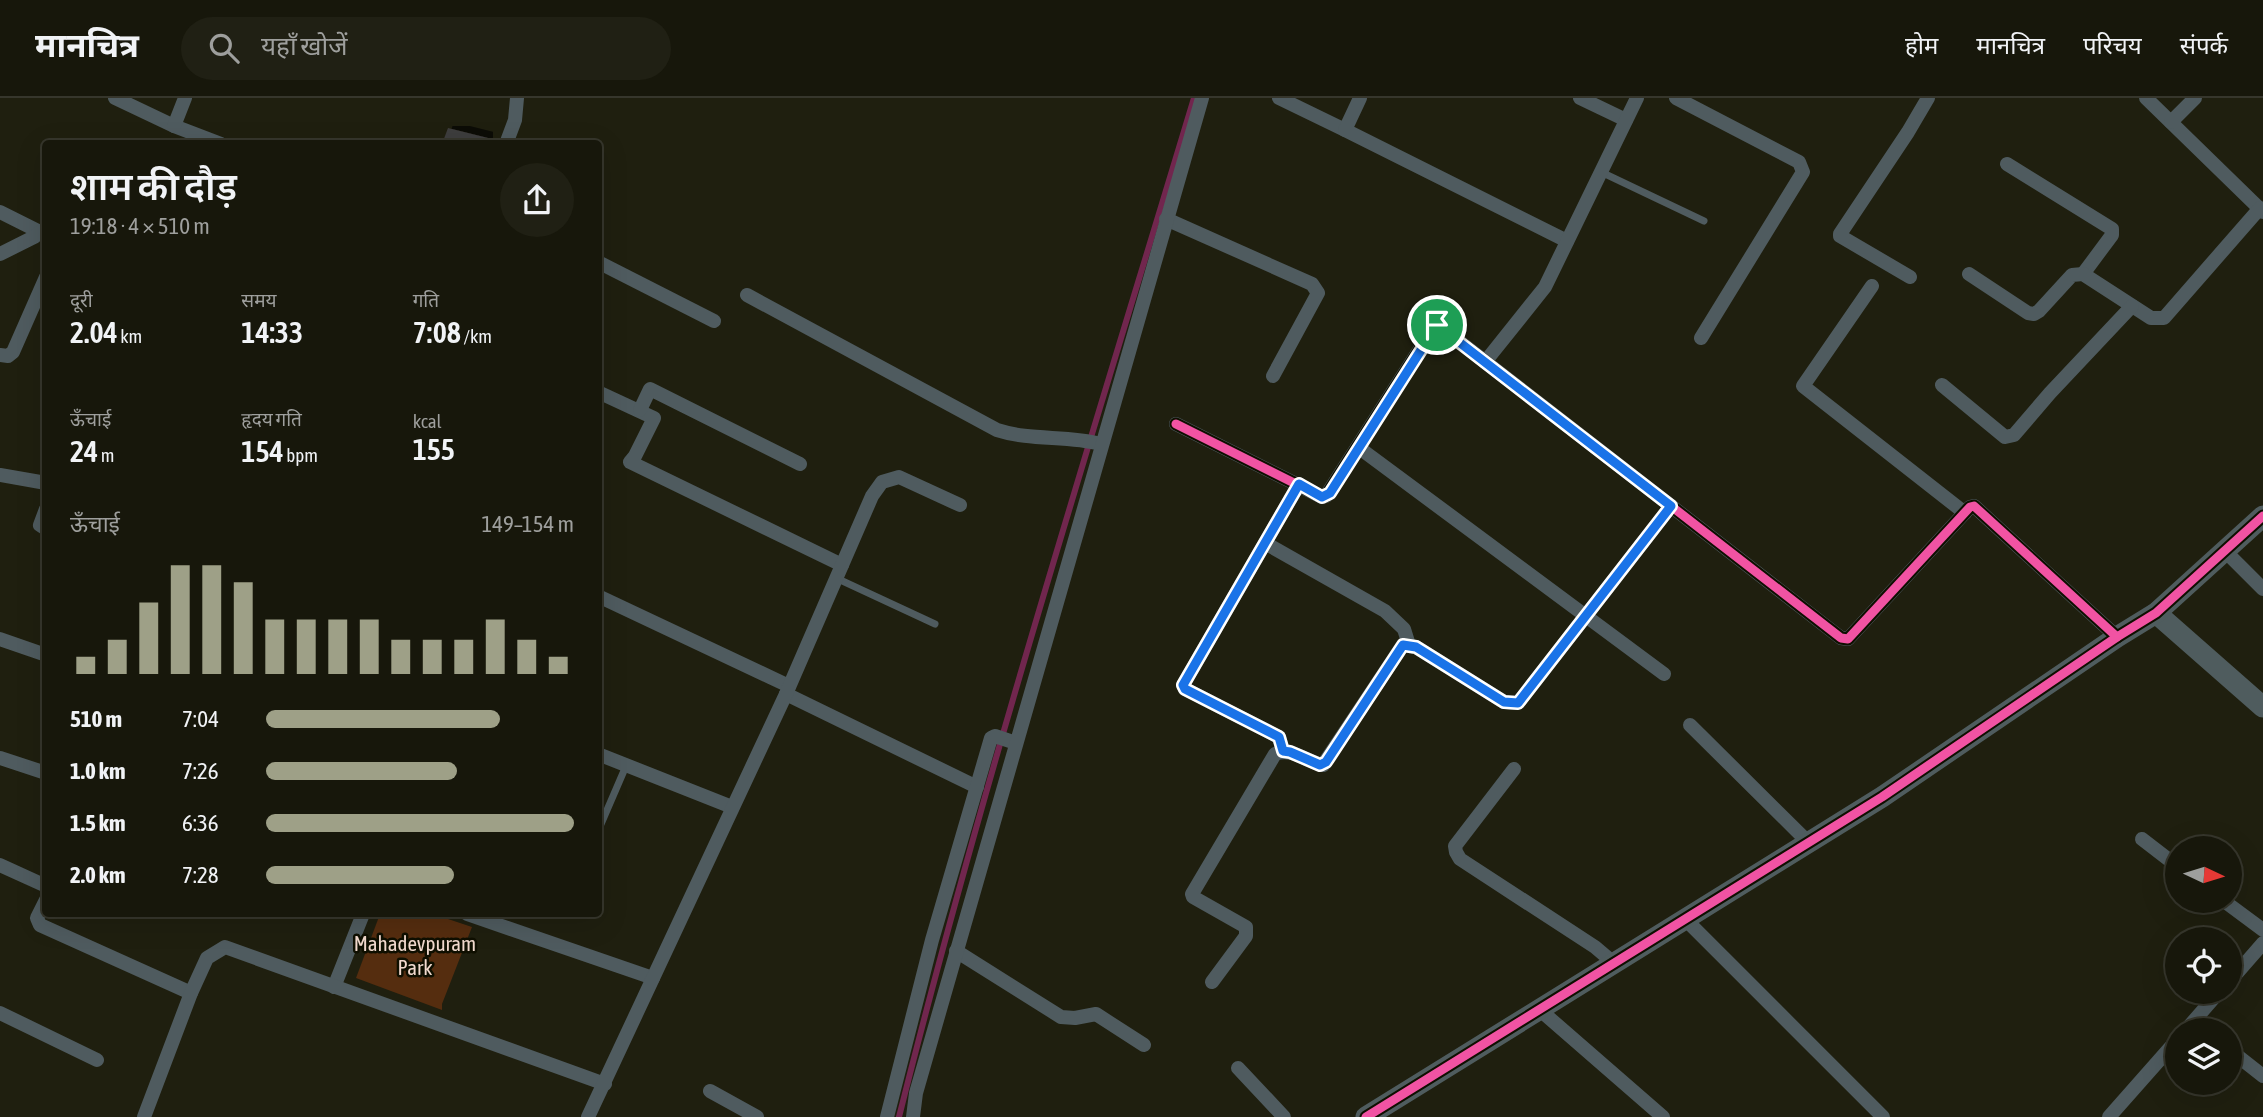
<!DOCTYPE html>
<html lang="hi">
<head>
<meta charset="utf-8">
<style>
	body { margin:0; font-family:"Asap Condensed","Noto Sans Devanagari",sans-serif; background:#202014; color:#f1f3f6; height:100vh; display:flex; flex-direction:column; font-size:26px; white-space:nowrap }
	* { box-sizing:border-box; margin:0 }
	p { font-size:23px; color:#9e9f9d }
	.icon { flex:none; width:38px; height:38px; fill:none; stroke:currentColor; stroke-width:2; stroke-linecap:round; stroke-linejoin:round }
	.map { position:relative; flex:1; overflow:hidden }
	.drawer { position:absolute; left:42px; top:42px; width:560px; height:777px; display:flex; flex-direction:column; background:#17170b; border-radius:7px; box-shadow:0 7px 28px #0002,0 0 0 2px #36362c }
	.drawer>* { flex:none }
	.needle { width:46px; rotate:94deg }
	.fabs { position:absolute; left:2165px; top:738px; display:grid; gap:14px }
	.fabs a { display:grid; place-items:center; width:77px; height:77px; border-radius:50%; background:#17170b; box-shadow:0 7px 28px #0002,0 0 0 2px #36362c; font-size:35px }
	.pin { position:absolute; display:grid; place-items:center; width:60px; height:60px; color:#fff; margin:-30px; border:4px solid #fff; border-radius:50%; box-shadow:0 2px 7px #0007 }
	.round { display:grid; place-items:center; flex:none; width:74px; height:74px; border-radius:37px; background:#202014 }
	.headline { display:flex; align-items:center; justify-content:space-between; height:119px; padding:0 28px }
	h1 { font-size:38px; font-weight:600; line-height:52px }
	.stats { display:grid; grid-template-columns:repeat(3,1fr); gap:10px; height:119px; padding:7px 28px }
	.stats div { display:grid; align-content:center }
	.stats b { font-size:30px; font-weight:600 }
	.stats small { font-size:19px; font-weight:400 }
	.stats p { font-size:19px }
	.chart { height:196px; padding:14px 28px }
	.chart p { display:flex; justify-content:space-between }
	.chart svg { width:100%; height:126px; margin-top:7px; stroke:#9ea087; stroke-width:6 }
	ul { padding:0 28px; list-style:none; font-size:23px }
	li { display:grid; grid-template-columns:112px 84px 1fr; align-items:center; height:52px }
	li i { height:18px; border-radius:9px; background:#9ea087 }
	header { display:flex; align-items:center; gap:42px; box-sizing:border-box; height:98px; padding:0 35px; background:#17170b; border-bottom:2px solid #36362c }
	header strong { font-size:33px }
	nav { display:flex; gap:38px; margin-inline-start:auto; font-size:24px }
	.search { width:490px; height:63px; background:#202014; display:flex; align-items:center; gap:18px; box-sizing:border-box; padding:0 24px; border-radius:38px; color:#9e9f9d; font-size:26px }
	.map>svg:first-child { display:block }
</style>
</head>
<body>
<header>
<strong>मानचित्र</strong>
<div class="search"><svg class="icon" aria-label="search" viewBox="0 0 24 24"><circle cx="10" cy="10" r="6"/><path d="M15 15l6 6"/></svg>यहाँ खोजें</div>
<nav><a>होम</a><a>मानचित्र</a><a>परिचय</a><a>संपर्क</a></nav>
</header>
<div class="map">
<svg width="2263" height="1019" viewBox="0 0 2263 1019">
	<defs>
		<filter id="shadow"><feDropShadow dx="6" dy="-6" stdDeviation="0" flood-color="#0009"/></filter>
	</defs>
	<rect width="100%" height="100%" fill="#1f1f0f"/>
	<polygon fill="#552d0f" points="380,816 433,816 472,829 442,906 442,912 356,880"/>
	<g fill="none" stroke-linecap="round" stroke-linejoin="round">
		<path stroke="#71264e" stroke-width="6" d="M899,1019C985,676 1092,338 1194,0"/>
	</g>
	<polygon fill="#3e3c3d" filter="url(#shadow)" points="448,30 488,40 488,46 442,46"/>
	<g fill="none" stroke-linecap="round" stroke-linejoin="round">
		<g stroke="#4f5b5f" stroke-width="7">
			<polyline points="1601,74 1704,123"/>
			<polyline points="836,480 935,526"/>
			<polyline points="598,733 626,668"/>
		</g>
		<g stroke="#4f5b5f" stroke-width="14">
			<polyline points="115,0 174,28 221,46"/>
			<polyline points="1279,0 1345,32"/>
			<polyline points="1360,0 1345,32 1567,143"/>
			<polyline points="1580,0 1626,22"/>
			<polyline points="1676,0 1799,64 1803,74 1701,240"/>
			<polyline points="2146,0 2263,114"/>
			<polyline points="2171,24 2195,0"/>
			<polyline points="174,28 185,0"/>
			<polyline points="506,46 515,22 517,0"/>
			<polyline points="2007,66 2112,131 2112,137 2083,176"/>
			<polyline points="0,114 40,134"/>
			<polyline points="1166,121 1312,186 1318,195 1273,278"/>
			<polyline points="0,156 34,139 40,134 46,136"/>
			<polyline points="598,164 714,223"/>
			<polyline points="1969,176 2028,215 2034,216 2039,213 2072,177 2083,176 2151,220 2164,220 2260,110"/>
			<polyline points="1910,179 1840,138 1840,136 1908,34 1928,0"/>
			<polyline points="1872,188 1803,288 1965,415"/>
			<path d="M747,197L997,332C1031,343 1067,337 1101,346"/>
			<polyline points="0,257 8,258 13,254 46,179"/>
			<polyline points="1485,264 1545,189 1637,0"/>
			<polyline points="1942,287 2005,339 2014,337 2050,295 2132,208"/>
			<polyline points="598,294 654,320 635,358 630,364 842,467"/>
			<polyline points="640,312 650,291 800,366"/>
			<polyline points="1176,326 1322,399 1326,398 1434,229 1438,227 1841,540 1848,541 1970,409 1974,408 2117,539"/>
			<polyline points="1358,349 1664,576"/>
			<polyline points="0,377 46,385"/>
			<polyline points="46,411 40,427 46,431"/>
			<polyline points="1265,445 1385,513 1404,531 1409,547"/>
			<polyline points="2225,453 2263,491"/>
			<polyline points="598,498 789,588"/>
			<polyline points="0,541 46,557"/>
			<polyline points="786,596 977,689"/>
			<polyline points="1690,627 1809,745"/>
			<polyline points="1283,653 1279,639 1185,591 1183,587 1299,386"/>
			<polyline points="598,656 732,709"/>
			<polyline points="0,660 46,675"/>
			<polyline points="1514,671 1455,748 1456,754 1460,761 1595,849 1615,866"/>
			<polyline points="2142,741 2177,768"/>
			<polyline points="0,767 46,788"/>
			<polyline points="46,802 37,820 40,827 191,895"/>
			<polyline points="2224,803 2263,832"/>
			<polyline points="467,816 653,880"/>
			<polyline points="1686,822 1883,1019"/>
			<polyline points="956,853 1061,919 1075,920 1096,916 1144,947"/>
			<polyline points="2230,883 2263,845"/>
			<path d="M1212,884L1246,838V829L1193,799L1192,796L1275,656C1292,649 1307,664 1323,667L1403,547L1416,549L1504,604L1518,605L1671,408"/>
			<polyline points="334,889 363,816"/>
			<polyline points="1540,912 1663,1019"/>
			<polyline points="0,915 97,962"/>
			<polyline points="2185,933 2219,894"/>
			<polyline points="2230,952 2263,978"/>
			<polyline points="1238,970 1284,1019"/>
			<polyline points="710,993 757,1019"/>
			<polyline points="144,1019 191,895 207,860 225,849 605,986"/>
			<polyline points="588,1019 786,596 872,398 882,384 899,379 960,407"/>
			<polyline points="887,1019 932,842 991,640 995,638 1016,645"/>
			<polyline points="913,1019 916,995 1202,0"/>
			<polyline points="2109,1019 2177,942"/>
		</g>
		<g stroke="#4f5c5e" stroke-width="21">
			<polyline points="2156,515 2263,609"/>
			<polyline points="1366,1019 1882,699 2117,539 2156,515 2263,418"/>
		</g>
		<defs>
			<g id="cycleway">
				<polyline points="1176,326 1322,399 1326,398 1434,229 1438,227 1841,540 1848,541 1970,409 1974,408 2117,539"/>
				<polyline points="1366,1019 1882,699 2117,539 2156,515 2263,418"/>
			</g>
		</defs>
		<use href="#cycleway" stroke="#0f0f00" stroke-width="13"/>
		<use href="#cycleway" stroke="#f153a3" stroke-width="9"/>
	</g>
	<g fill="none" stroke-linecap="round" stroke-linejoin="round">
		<defs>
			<polygon id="route" points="1437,227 1671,408 1518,605 1504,604 1416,549 1403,547 1326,664 1320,667 1290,654 1283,653 1279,639 1185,591 1183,587 1299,386 1322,399 1330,395"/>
		</defs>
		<use href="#route" stroke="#fff" stroke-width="14"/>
		<use href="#route" stroke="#1a73e8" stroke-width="9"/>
	</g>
	<g text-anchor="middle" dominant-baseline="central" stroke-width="5" stroke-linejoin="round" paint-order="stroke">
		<g font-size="21" fill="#f2dace" stroke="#0f0f00">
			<text x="415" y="845">Mahadevpuram<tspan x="415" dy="24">Park</tspan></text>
		</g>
	</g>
</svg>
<div class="fabs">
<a><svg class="needle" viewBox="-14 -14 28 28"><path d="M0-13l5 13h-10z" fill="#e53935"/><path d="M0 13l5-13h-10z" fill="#9e9f9d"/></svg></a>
<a><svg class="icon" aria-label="locate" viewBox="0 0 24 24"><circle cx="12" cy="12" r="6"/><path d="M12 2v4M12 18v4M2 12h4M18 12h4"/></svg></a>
<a><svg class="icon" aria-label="layers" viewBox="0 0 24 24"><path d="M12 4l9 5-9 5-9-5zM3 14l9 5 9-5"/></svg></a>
</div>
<div class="pin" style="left:1437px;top:227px;background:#1e9e55"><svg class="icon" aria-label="arrive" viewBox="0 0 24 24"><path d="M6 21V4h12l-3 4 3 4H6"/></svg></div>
<section class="drawer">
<div class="headline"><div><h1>शाम की दौड़</h1><p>19:18 · 4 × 510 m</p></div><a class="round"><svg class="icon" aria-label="share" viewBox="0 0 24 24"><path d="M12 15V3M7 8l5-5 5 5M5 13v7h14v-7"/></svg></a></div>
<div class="stats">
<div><p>दूरी</p><b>2.04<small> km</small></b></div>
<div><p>समय</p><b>14:33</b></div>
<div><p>गति</p><b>7:08<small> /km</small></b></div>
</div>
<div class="stats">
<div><p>ऊँचाई</p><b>24<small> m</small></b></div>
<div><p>हृदय गति</p><b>154<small> bpm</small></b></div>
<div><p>kcal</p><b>155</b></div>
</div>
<div class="chart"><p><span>ऊँचाई</span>149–154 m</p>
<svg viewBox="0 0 160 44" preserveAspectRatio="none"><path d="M5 44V38M15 44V32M25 44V19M35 44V6M45 44V6M55 44V12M65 44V25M75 44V25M85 44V25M95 44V25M105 44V32M115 44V32M125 44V32M135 44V25M145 44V32M155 44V38"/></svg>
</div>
<ul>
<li><b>510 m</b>7:04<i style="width:76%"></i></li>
<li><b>1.0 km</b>7:26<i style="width:62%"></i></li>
<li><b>1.5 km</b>6:36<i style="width:100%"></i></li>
<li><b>2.0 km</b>7:28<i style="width:61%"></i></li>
</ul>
</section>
</div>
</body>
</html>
